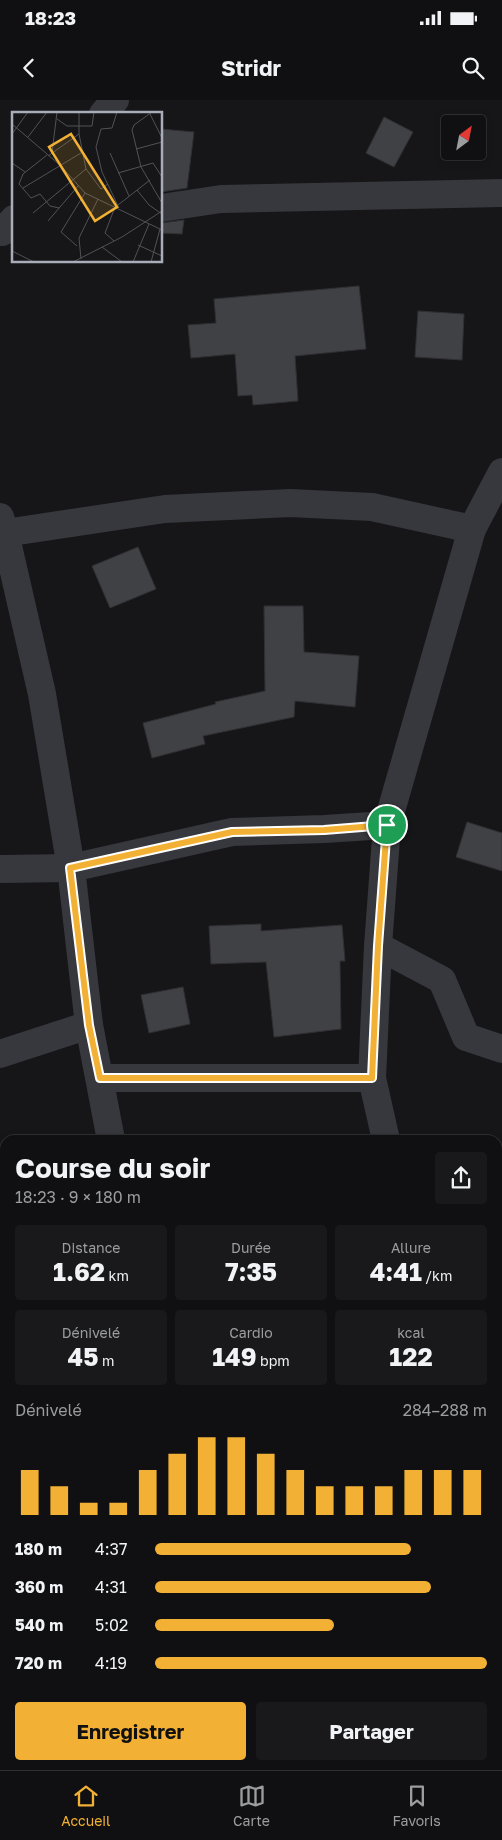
<!DOCTYPE html>
<html lang="fr">
<head>
<meta charset="utf-8">
<style>
	body { margin:0; font-family:"Golos Text",sans-serif; background:#19191b; color:#f1f3f6; height:100vh; display:flex; flex-direction:column; font-size:19px; white-space:nowrap }
	* { box-sizing:border-box; margin:0 }
	p { font-size:16px; color:#9c9d9f }
	.icon { flex:none; width:28px; height:28px; fill:none; stroke:currentColor; stroke-width:2; stroke-linecap:round; stroke-linejoin:round }
	.map { position:relative; flex:1; overflow:hidden }
	.details { position:absolute; left:0px; top:1035px; width:502px; height:635px; display:flex; flex-direction:column; background:#101012; border-radius:15px 15px 0 0; box-shadow:0 2px 8px #0003,0 0 0 1px #303032 }
	.details>* { flex:none }
	.needle { width:32px; rotate:32deg }
	.controls { position:absolute; left:441px; top:15px; display:grid; gap:10px }
	.controls a { display:grid; place-items:center; width:45px; height:45px; border-radius:5px; background:#101012; box-shadow:0 2px 8px #0003,0 0 0 1px #303032; font-size:25px }
	.pin { position:absolute; display:grid; place-items:center; width:42px; height:42px; color:#fff; margin:-21px; border:2px solid #fff; border-radius:50%; box-shadow:0 1px 5px #0007 }
	.round { display:grid; place-items:center; flex:none; width:52px; height:52px; border-radius:5px; background:#19191b }
	.overview { display:flex; align-items:center; justify-content:space-between; height:85px; padding:0 15px }
	h1 { font-size:28px; font-weight:700; line-height:38px }
	.metrics { display:grid; grid-template-columns:repeat(3,1fr); gap:8px; height:85px; padding:5px 15px }
	.metrics div { display:grid; align-content:center; border-radius:5px; background:#19191b; text-align:center }
	.metrics b { font-size:25px; font-weight:700 }
	.metrics small { font-size:14px; font-weight:400 }
	.metrics p { font-size:14px }
	.chart { height:140px; padding:10px 15px }
	.chart p { display:flex; justify-content:space-between }
	.chart svg { width:100%; height:90px; margin-top:5px; stroke:#f2b134; stroke-width:6 }
	.button { display:flex; gap:10px; margin-top:auto; padding:10px 15px }
	.button a { flex:1; height:58px; border-radius:5px; background:#f2b134; color:#111; font-size:20px; font-weight:700; line-height:58px; text-align:center }
	.button a+a { background:#19191b; color:#f1f3f6 }
	ul { padding:0 15px; list-style:none; font-size:16px }
	li { display:grid; grid-template-columns:80px 60px 1fr; align-items:center; height:38px }
	li i { height:12px; border-radius:6px; background:#f2b134 }
	.status { display:flex; justify-content:space-between; align-items:center; height:35px; padding:0 25px; background:#101012; direction:ltr }
	.status svg { height:14px; fill:currentColor }
	header { display:flex; justify-content:space-between; align-items:center; height:65px; padding:0 15px; background:#101012; font-size:22px; font-weight:700 }
	.menu { display:flex; justify-content:space-around; align-items:center; height:70px; border-top:1px solid #303032; background:#101012; font-size:14px; color:#9c9d9f }
	.menu a { display:grid; justify-items:center; gap:2px }
	.menu .selected { color:#f2b134 }
	.map>svg:first-child { display:block }
</style>
</head>
<body>
<div class="status"><b>18:23</b><svg viewBox="0 0 49 12"><path d="M0 12V9h3v3zM5 12V6h3v6zM10 12V3h3v9zM15 12V0h3v12zM26 1h20v11H26zM47 4h2v5h-2z"/></svg></div>
<header><svg class="icon" aria-label="back" viewBox="0 0 24 24"><path d="M15 5l-7 7 7 7"/></svg>Stridr<svg class="icon" aria-label="search" viewBox="0 0 24 24"><circle cx="10" cy="10" r="6"/><path d="M15 15l6 6"/></svg></header>
<div class="map">
<svg width="502" height="1670" viewBox="0 0 502 1670">
	<rect width="100%" height="100%" fill="#161618"/>
	<g fill="#404145" stroke="#303034">
		<polygon points="384,17 413,32 394,67 366,53"/>
		<polygon points="161,29 194,32 187,88 161,92"/>
		<polygon points="184,120 182,134 161,133 161,123"/>
		<polygon points="359,186 366,249 295,256 298,301 253,305 252,295 238,296 235,254 191,258 188,225 216,223 214,199"/>
		<polygon points="418,211 464,214 462,260 415,257"/>
		<polygon points="138,447 156,489 110,508 92,466"/>
		<polygon points="264,506 303,506 304,552 359,556 355,607 295,601 294,617 203,636 205,644 152,658 143,623 216,604 215,602 265,591"/>
		<polygon points="467,722 502,733 502,771 456,757"/>
		<polygon points="261,824 261,831 342,825 345,861 340,861 341,929 274,937 266,862 211,864 209,826"/>
		<polygon points="183,887 190,924 149,933 141,895"/>
	</g>
	<g fill="none" stroke-linecap="round" stroke-linejoin="round">
		<g stroke="#37383d" stroke-width="28">
			<polyline points="103,14 115,0"/>
			<polyline points="161,108 221,99 502,93"/>
			<polyline points="2,132 14,119"/>
			<polyline points="0,417 5,433 42,594 71,768 89,925 111,1040"/>
			<polyline points="0,435 5,433 165,409 290,403 372,407 472,429"/>
			<polyline points="0,769 71,768 232,732 324,729 387,725"/>
			<polyline points="378,846 442,880 466,937 502,949"/>
			<polyline points="0,954 89,925"/>
			<polyline points="100,978 372,978"/>
			<polyline points="386,1040 372,978 378,846 387,725 472,429 502,372"/>
			<polyline points="0,1166 5,1164"/>
			<polyline points="498,1232 502,1231"/>
			<polyline points="0,1500 5,1497"/>
			<polyline points="481,1665 484,1670"/>
			<polyline points="419,1670 431,1665"/>
		</g>
	</g>
	<g fill="none" stroke-linecap="round" stroke-linejoin="round">
		<defs>
			<polygon id="route" points="387,725 378,846 372,978 100,978 89,925 70,768 232,732 324,730"/>
		</defs>
		<use href="#route" stroke="#fff" stroke-width="10"/>
		<use href="#route" stroke="#f2b134" stroke-width="6"/>
	</g>
	<g transform="translate(12 12)">
		<rect width="150" height="150" fill="#161618"/>
		<path fill="none" stroke="#505258" stroke-width="1" d="M67,0V22L74,57L89,77L96,72M105,0L100,16L89,17L84,35L90,60L107,96M140,0L122,13L120,18L129,55L150,91M138,2L150,26M45,7L55,14H80L82,0M0,12L49,54L73,81L150,118M0,22L16,0M16,25L35,0M124,37L150,30M40,41L45,0M98,41L117,84M35,43L11,62L7,72L19,86L28,82L38,94L47,96M36,44L67,22M0,51L13,60M106,61L141,51L150,65M11,76L69,41M125,78L137,93L150,102M106,93L138,68M21,101L74,57M36,109L66,74M102,129L93,121L103,95M126,133L150,144M65,134L49,120L73,81M90,135L110,150M0,139L22,150M69,147L67,126L86,87M61,150L110,125L150,99M121,150L137,112M139,150L148,117"/>
		<path fill="#f2b134" fill-opacity="0.15" stroke="#f2b134" stroke-width="2.5" d="M59,22L105,95L83,109L37,35Z"/>
		<rect width="150" height="150" fill="none" stroke="#a8adb8" stroke-width="2.5"/>
	</g>
</svg>
<div class="controls">
<a><svg class="needle" viewBox="-14 -14 28 28"><path d="M0-13l5 13h-10z" fill="#e53935"/><path d="M0 13l5-13h-10z" fill="#9c9d9f"/></svg></a>
</div>
<div class="pin" style="left:387px;top:725px;background:#1e9e55"><svg class="icon" aria-label="arrive" viewBox="0 0 24 24"><path d="M6 21V4h12l-3 4 3 4H6"/></svg></div>
<section class="details">
<div class="overview"><div><h1>Course du soir</h1><p>18:23 · 9 × 180 m</p></div><a class="round"><svg class="icon" aria-label="share" viewBox="0 0 24 24"><path d="M12 15V3M7 8l5-5 5 5M5 13v7h14v-7"/></svg></a></div>
<div class="metrics">
<div><p>Distance</p><b>1.62<small> km</small></b></div>
<div><p>Durée</p><b>7:35</b></div>
<div><p>Allure</p><b>4:41<small> /km</small></b></div>
</div>
<div class="metrics">
<div><p>Dénivelé</p><b>45<small> m</small></b></div>
<div><p>Cardio</p><b>149<small> bpm</small></b></div>
<div><p>kcal</p><b>122</b></div>
</div>
<div class="chart"><p><span>Dénivelé</span>284–288 m</p>
<svg viewBox="0 0 160 44" preserveAspectRatio="none"><path d="M5 44V22M15 44V30M25 44V38M35 44V38M45 44V22M55 44V14M65 44V6M75 44V6M85 44V14M95 44V22M105 44V30M115 44V30M125 44V30M135 44V22M145 44V22M155 44V22"/></svg>
</div>
<ul>
<li><b>180 m</b>4:37<i style="width:77%"></i></li>
<li><b>360 m</b>4:31<i style="width:83%"></i></li>
<li><b>540 m</b>5:02<i style="width:54%"></i></li>
<li><b>720 m</b>4:19<i style="width:100%"></i></li>
</ul>
<div class="button"><a>Enregistrer</a><a>Partager</a></div>
</section>
</div>
<nav class="menu">
<a class="selected"><svg class="icon" aria-label="home" viewBox="0 0 24 24"><path d="M3 11l9-7 9 7M6 9v11h12V9"/></svg>Accueil</a>
<a><svg class="icon" aria-label="map" viewBox="0 0 24 24"><path d="M3 6l6-2 6 2 6-2v14l-6 2-6-2-6 2zM9 4v14M15 6v14"/></svg>Carte</a>
<a><svg class="icon" aria-label="saved" viewBox="0 0 24 24"><path d="M7 4h10v16l-5-4-5 4z"/></svg>Favoris</a>
</nav>
</body>
</html>
